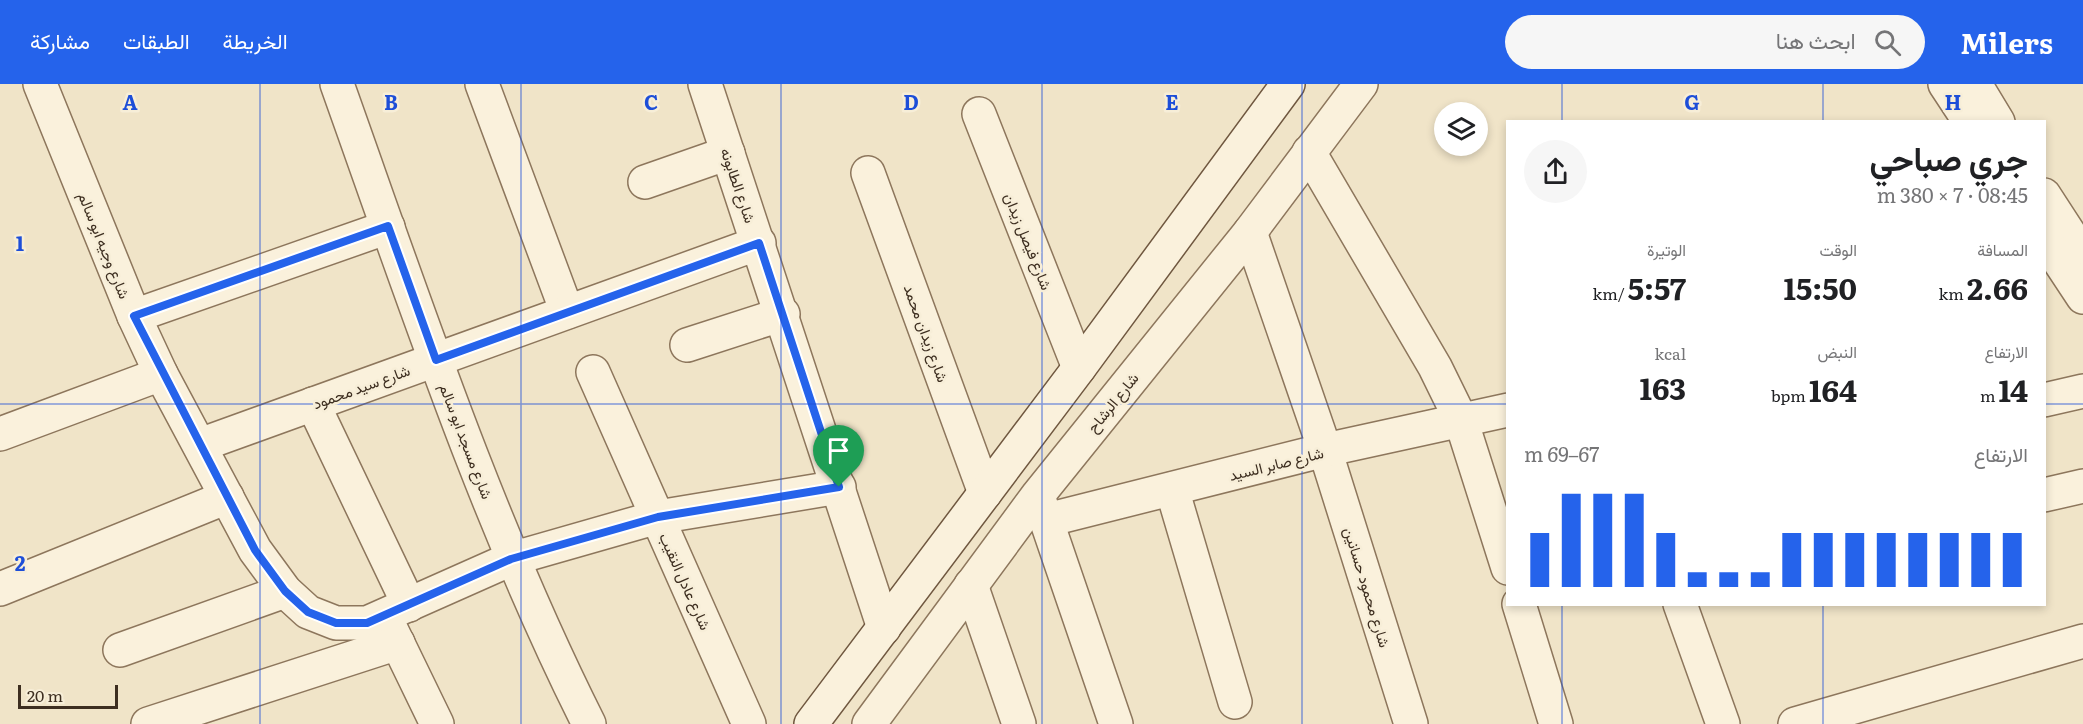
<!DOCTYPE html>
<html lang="ar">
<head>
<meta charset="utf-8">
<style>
	body { margin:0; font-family:Literata,Vazirmatn,serif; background:#f6f6f6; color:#202124; direction:rtl; height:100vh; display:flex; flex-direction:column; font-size:22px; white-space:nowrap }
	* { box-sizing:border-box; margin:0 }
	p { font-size:20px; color:#757577 }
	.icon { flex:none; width:33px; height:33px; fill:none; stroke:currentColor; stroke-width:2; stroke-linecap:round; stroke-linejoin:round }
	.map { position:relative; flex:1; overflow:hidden; direction:ltr }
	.sheet { position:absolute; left:1506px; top:36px; width:540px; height:486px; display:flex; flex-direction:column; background:#fff; border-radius:0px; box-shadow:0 3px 9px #0003; direction:rtl }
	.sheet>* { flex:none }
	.controls { position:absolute; left:1434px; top:18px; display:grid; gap:12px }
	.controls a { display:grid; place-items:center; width:54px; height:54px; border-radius:50%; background:#fff; box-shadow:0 3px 9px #0003; font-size:30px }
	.scale { position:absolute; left:18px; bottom:15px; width:100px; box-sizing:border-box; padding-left:6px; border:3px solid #3d2e20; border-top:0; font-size:16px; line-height:21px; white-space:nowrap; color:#3d2e20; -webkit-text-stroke:4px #f7eed8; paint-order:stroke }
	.pin { position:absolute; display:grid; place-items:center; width:51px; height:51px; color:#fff; margin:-62px -26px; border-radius:50% 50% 50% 0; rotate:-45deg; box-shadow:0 0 6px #0007 }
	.pin .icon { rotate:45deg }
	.round { display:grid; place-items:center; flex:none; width:63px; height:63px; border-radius:32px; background:#f6f6f6 }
	.head { display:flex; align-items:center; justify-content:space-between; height:102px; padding:0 18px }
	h1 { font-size:33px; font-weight:700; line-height:45px }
	.figures { display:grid; grid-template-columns:repeat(3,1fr); gap:9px; height:102px; padding:6px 18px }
	.figures div { display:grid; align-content:center }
	.figures b { font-size:30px; font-weight:700 }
	.figures small { font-size:16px; font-weight:400 }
	.figures p { font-size:16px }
	.chart { height:168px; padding:12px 18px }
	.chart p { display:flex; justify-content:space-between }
	.chart svg { width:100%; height:108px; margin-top:6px; stroke:#2563eb; stroke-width:6 }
	header { display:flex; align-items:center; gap:36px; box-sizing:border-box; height:84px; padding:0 30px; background:#2563eb; color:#fff }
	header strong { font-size:28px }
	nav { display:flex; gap:33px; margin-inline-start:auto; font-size:21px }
	.search { width:420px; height:54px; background:#f6f6f6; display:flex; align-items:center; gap:15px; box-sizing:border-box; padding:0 21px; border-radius:33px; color:#757577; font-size:22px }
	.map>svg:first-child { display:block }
</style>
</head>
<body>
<header>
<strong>Milers</strong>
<div class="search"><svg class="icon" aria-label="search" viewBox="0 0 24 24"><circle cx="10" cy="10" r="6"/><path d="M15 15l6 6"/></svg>ابحث هنا</div>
<nav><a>الخريطة</a><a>الطبقات</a><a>مشاركة</a></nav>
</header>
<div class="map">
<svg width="2083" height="640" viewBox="0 0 2083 640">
	<rect width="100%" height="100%" fill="#f0e4c8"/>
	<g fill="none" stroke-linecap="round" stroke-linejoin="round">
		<defs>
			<g id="street">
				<polyline points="40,0 134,232 161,290 255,466 285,507 308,528 336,539 367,539 511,475 658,433 839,403"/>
				<path d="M337,0C414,216 486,435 589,640"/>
				<polyline points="482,0 567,228"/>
				<polyline points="705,0 884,544"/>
				<polyline points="1945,0 1970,38"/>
				<polyline points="1975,0 1998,38"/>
				<polyline points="979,30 1079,284"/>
				<polyline points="1309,68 1435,283 1461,336 1508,484"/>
				<polyline points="868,89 985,409"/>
				<polyline points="645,98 728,69"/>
				<polyline points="2044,111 2083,171"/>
				<polyline points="1250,148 1325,366 1411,640"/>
				<polyline points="2044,154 2083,213"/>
				<polyline points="134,232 388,143"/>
				<polyline points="687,261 783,230"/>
				<polyline points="593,288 749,640"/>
				<polyline points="2044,316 2083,307"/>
				<polyline points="313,320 409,521"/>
				<polyline points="0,350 161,290"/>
				<polyline points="200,361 759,159"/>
				<polyline points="1172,405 1235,618"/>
				<polyline points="2044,411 2083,402"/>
				<polyline points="1039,415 1116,640"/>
				<polyline points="1047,436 1325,366 1508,326"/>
				<polyline points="971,501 1019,640"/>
				<polyline points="0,505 227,413"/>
				<polyline points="1519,520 1556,640"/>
				<polyline points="1680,520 1723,640"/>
				<polyline points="388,539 437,640"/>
				<polyline points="120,566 285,507"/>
				<polyline points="148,640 398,559"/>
				<polyline points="869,640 1038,411 1250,148 1361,0"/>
				<polyline points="1795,640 2083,557"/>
			</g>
			<polyline id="secondary" points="811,640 1079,284 1288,0"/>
		</defs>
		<use href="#street" stroke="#8d765c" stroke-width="36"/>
		<use href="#secondary" stroke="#6f573f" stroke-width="36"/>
		<use href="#street" stroke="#faf1dc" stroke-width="33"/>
		<use href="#secondary" stroke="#faf1dc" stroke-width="33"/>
	</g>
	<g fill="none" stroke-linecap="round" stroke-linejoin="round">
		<defs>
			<polygon id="route" points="388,142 436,276 759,159 839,403 658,433 511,475 367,539 336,539 308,528 285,507 255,466 134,232"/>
		</defs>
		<use href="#route" stroke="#fff" stroke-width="12"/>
		<use href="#route" stroke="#2563eb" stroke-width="8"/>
	</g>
	<path fill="none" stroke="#1d4ed8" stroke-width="1.5" stroke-opacity="0.55" d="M260,0V640M521,0V640M781,0V640M1042,0V640M1302,0V640M1562,0V38M1823,0V38M0,320H1508M2044,320H2083M1562,520V640M1823,520V640"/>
	<g text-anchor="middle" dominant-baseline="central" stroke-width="5" stroke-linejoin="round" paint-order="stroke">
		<g font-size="15" fill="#3d2e20" stroke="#f7eed8">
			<text transform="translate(739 101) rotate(71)">شارع الطابونه</text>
			<text transform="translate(1029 157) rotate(68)">شارع فيصل زيدان</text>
			<text transform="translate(105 161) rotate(68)">شارع وجيه ابو سالم</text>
			<text transform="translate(927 249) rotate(70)">شارع زيدان محمد</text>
			<text transform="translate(361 302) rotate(-20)">شارع سيد محمود</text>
			<text transform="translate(1112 318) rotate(-51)">شارع الرشاح</text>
			<text transform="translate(467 357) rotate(69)">شارع مسجد ابو سالم</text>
			<text transform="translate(1276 379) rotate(-14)">شارع صابر السيد</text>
			<text transform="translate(686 497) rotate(66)">شارع عادل النقيب</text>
			<text transform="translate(1368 503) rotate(73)">شارع محمود حسانين</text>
		</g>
	</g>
	<g font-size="20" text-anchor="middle" font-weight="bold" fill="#1d4ed8" stroke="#f7eed8" stroke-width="5" stroke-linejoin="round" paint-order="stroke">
		<text x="130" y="26">A</text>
		<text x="391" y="26">B</text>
		<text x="651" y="26">C</text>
		<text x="911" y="26">D</text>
		<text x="1172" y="26">E</text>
		<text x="1692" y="26">G</text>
		<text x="1953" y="26">H</text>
		<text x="20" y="167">1</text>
		<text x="20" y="487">2</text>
	</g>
</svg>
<div class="controls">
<a><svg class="icon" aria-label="layers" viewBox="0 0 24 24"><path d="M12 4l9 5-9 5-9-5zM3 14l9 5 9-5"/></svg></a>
</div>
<div class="scale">20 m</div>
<div class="pin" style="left:839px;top:403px;background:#1e9e55"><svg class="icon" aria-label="arrive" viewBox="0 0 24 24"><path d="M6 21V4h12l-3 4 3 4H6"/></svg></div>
<section class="sheet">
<div class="head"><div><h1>جري صباحي</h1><p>08:45 · 7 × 380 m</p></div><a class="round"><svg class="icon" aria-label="share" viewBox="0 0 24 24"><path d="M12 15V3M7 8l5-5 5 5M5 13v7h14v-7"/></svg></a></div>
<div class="figures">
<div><p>المسافة</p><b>2.66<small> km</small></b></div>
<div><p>الوقت</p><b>15:50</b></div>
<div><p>الوتيرة</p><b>5:57<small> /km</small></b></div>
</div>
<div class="figures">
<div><p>الارتفاع</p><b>14<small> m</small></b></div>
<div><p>النبض</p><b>164<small> bpm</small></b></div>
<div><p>kcal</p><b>163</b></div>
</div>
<div class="chart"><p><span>الارتفاع</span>67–69 m</p>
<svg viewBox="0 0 160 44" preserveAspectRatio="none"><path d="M5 44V22M15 44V6M25 44V6M35 44V6M45 44V22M55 44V38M65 44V38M75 44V38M85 44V22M95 44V22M105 44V22M115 44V22M125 44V22M135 44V22M145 44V22M155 44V22"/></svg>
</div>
</section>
</div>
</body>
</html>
